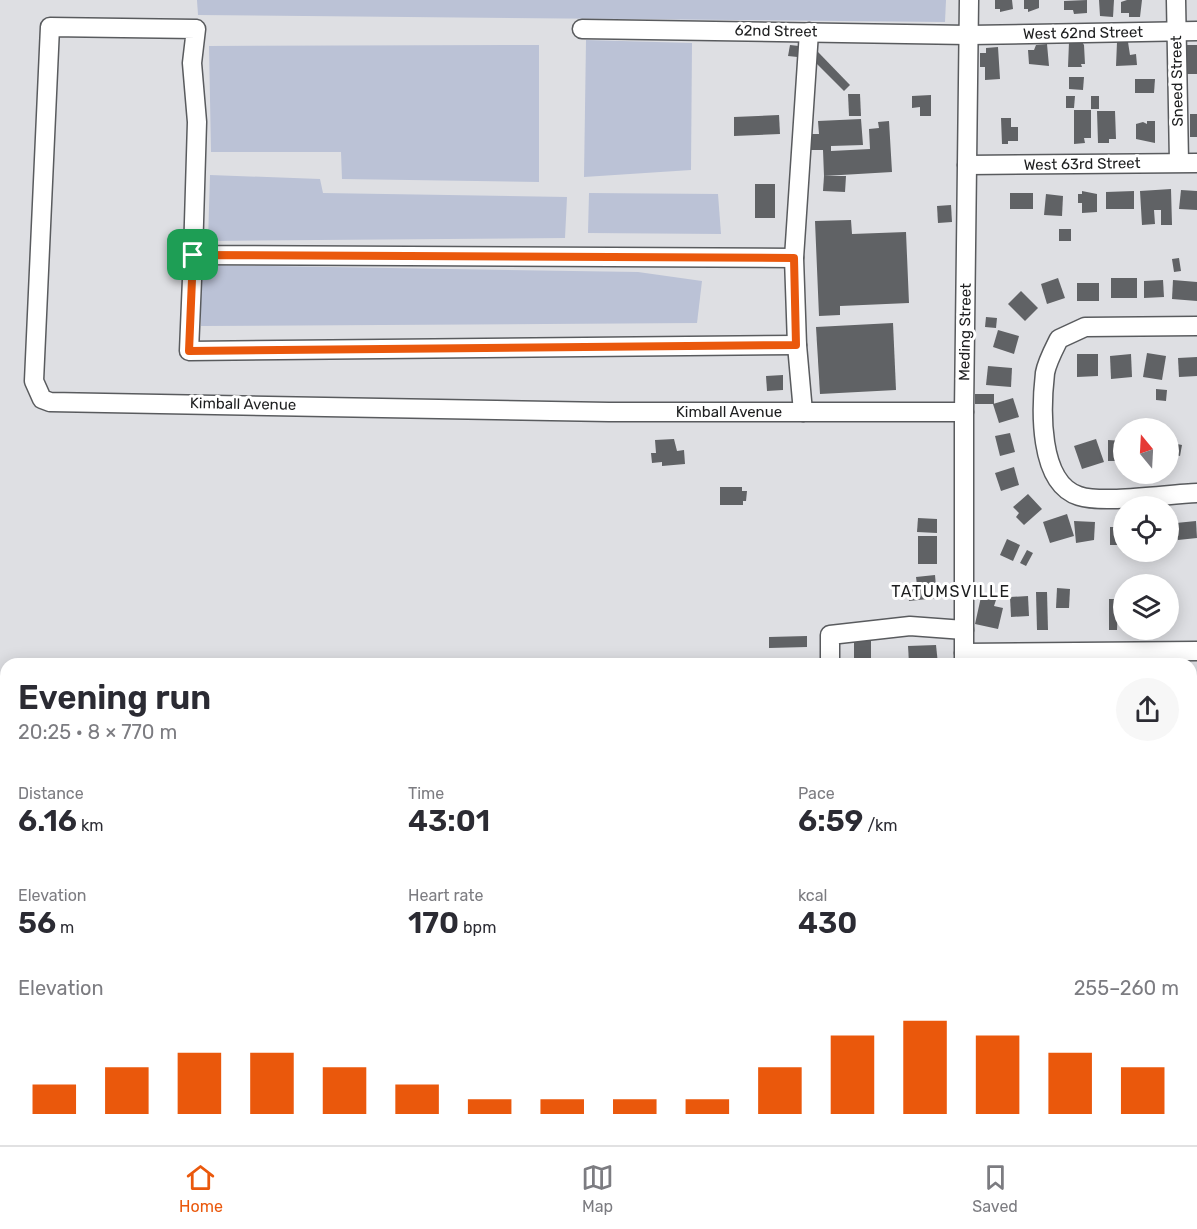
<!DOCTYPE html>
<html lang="en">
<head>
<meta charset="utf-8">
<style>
	body { margin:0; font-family:Rubik,sans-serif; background:#f7f7f7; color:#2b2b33; height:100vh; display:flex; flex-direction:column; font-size:22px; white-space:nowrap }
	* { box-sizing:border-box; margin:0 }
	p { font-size:20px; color:#7c7c81 }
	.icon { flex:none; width:33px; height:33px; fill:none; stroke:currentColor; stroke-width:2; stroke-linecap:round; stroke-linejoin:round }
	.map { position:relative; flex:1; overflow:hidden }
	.details { position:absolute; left:0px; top:658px; width:1197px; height:488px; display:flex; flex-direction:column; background:#fff; border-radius:18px 18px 0 0; box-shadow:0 3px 15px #0003 }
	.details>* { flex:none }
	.needle { width:39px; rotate:342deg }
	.fabs { position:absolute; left:1113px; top:418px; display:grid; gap:12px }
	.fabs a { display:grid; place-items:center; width:66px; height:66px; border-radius:50%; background:#fff; box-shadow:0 3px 15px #0003; font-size:30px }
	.pin { position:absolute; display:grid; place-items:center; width:51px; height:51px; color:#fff; margin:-26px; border-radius:12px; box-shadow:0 3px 9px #0006 }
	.round { display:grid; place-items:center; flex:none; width:63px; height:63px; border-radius:32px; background:#f7f7f7 }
	.summary { display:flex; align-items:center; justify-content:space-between; height:102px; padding:0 18px }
	h1 { font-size:33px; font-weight:600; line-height:45px }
	.stats { display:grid; grid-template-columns:repeat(3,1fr); gap:9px; height:102px; padding:6px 18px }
	.stats div { display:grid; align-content:center }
	.stats b { font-size:30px; font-weight:600 }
	.stats small { font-size:16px; font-weight:400 }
	.stats p { font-size:16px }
	.chart { height:168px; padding:12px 18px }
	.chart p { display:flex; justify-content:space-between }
	.chart svg { width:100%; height:108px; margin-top:6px; stroke:#ea580c; stroke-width:6 }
	.menu { display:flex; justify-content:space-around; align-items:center; height:84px; border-top:2px solid #e1e1e2; background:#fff; font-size:16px; color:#7c7c81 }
	.menu a { display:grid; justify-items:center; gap:3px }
	.menu .on { color:#ea580c }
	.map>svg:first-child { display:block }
</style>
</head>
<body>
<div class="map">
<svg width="1197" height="1145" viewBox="0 0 1197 1145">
	<rect width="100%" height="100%" fill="#dedfe3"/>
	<polygon fill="#cfd3de" points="0,832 6,832 6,1140 286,1140 286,1145 0,1145"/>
	<g fill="#bbc2d6">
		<polygon points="197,0 946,0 945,22 198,15"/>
		<polygon points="586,40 692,43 691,170 584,177"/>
		<polygon points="539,45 539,182 342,179 341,152 211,152 209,46"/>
		<polygon points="210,175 320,179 323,193 567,197 565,238 208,241"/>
		<polygon points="589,193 718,194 721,234 588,233"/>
		<polygon points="200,265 638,272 702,281 697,323 201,326"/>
	</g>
	<g fill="#606265">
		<polygon points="995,0 1012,0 1013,9 1000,12 1000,9 995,9"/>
		<polygon points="1024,0 1039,0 1039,8 1028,12 1028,9 1024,9"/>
		<polygon points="1087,0 1087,13 1074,14 1073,10 1064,10 1064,1"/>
		<polygon points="1099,0 1114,0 1113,17 1100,16"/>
		<polygon points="1127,0 1142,0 1140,17 1129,17 1129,13 1121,13 1121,2"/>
		<polygon points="1069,42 1082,42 1084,45 1085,64 1081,64 1082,67 1068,67"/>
		<polygon points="1117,42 1128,42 1130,55 1136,54 1137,65 1116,66"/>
		<polygon points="1047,44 1049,66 1029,64 1028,50 1034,50 1036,45"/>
		<polygon points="790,45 808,47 807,58 788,56"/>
		<rect x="1186" y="45" width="11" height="29"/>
		<polygon points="998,47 1000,79 985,80 985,67 980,67 980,53 986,53 986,48"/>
		<polygon points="818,52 850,85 844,91 811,58"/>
		<polygon points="1069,77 1084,77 1083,90 1069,89"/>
		<polygon points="1135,79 1155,79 1154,93 1135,93"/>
		<polygon points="848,94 860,94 861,116 849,116"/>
		<polygon points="931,95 931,116 920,116 920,107 912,108 912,96"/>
		<polygon points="1066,96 1075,96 1074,108 1066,108"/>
		<rect x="1091" y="96" width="8" height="13"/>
		<polygon points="1074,110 1091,110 1091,138 1084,138 1085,143 1074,144"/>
		<polygon points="1097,111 1115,111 1116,139 1109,139 1109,143 1098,143"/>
		<rect x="1190" y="114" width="7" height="23"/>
		<polygon points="779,115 780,134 734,136 734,117"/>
		<polygon points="1001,118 1011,118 1011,127 1018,127 1018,141 1008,141 1008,144 1002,144"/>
		<polygon points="861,119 863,145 831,146 831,151 870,149 869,129 879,128 878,122 889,121 892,172 824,176 823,150 810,150 809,134 819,134 818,121"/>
		<polygon points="1147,121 1155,121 1155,143 1136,139 1136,124 1143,122 1147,124"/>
		<polygon points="824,176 846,176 845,192 823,191"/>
		<rect x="755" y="184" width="20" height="34"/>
		<polygon points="1171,189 1172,225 1161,225 1161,210 1154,210 1155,224 1142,225 1140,191"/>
		<polygon points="1181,190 1197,191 1197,210 1179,209"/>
		<polygon points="1082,191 1097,194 1097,212 1082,213 1082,203 1078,203 1078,194 1082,194"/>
		<polygon points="1134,191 1134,209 1106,209 1106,192"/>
		<rect x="1010" y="193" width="23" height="16"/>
		<polygon points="1046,194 1063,196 1062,216 1044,215"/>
		<polygon points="951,205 952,222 938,223 937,206"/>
		<polygon points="851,220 852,234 906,232 909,303 840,306 840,315 819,316 815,221"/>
		<rect x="1059" y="229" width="12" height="12"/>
		<polygon points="1179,258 1181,271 1174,272 1172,259"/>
		<polygon points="1058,278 1065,298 1047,304 1041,284"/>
		<rect x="1111" y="278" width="26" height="20"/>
		<polygon points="1163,280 1164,297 1144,298 1144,281"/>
		<polygon points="1173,280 1197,282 1197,301 1172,299"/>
		<rect x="1077" y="283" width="22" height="18"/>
		<polygon points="1021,291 1038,308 1025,321 1008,304"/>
		<polygon points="986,317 997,318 996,328 985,327"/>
		<polygon points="893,323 896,390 820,394 816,327"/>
		<polygon points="998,330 1019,336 1014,354 993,347"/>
		<polygon points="1147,353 1166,356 1162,380 1143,377"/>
		<polygon points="1077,354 1098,354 1098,376 1077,377"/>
		<polygon points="1131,354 1132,377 1111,379 1110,356"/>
		<polygon points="1197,357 1197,376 1179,377 1178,358"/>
		<polygon points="988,366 1012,368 1011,387 986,385"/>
		<polygon points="783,375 783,390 767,391 766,376"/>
		<polygon points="1156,389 1167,390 1166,401 1156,400"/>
		<rect x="975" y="394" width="19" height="10"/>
		<polygon points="1013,398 1019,417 999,423 993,404"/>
		<polygon points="1010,433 1015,452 1000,456 995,436"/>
		<polygon points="674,439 677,451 684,450 685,464 662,466 662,462 652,463 651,453 656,453 655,440"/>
		<polygon points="1096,439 1104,462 1082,469 1074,446"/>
		<polygon points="1108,440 1124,441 1124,461 1108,461"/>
		<polygon points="1168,442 1182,445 1180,456 1168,453"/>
		<polygon points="1014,467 1019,485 1001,491 995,473"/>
		<polygon points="720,487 742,487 742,491 747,491 746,501 743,501 743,505 720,505"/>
		<polygon points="1028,494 1042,509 1024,525 1016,517 1019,513 1013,507"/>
		<polygon points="1067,514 1074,536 1050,543 1043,522"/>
		<polygon points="918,518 937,519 937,533 917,532"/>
		<polygon points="1074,521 1095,522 1094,540 1076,543"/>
		<polygon points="1196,521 1197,538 1178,540 1176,523"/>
		<rect x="1110" y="527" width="14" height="18"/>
		<rect x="918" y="536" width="19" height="28"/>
		<polygon points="1007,539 1020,545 1013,561 1000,555"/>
		<polygon points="1027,550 1033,553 1026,566 1020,563"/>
		<polygon points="935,575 937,598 909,601 907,586 917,585 916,577"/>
		<polygon points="1057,588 1070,589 1069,608 1056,608"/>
		<polygon points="1036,592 1047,592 1048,630 1037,630"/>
		<polygon points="1028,596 1029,616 1011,617 1010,597"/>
		<polygon points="981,597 996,600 994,606 1003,608 998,629 975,624"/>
		<polygon points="1109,599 1118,599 1117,630 1109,630"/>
		<polygon points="807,636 807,647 769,648 769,637"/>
		<rect x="854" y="639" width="17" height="25"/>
		<polygon points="936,645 938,664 909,663 908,646"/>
		<rect x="1191" y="835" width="6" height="19"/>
		<rect x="1191" y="891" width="6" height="27"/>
		<polygon points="1197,1038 1197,1057 1191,1059 1191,1039"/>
		<polygon points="1191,1089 1197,1089 1195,1119 1191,1119"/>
	</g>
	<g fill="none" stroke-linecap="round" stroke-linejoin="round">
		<defs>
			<g id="minor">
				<polyline points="1176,0 1179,162"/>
				<polyline points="582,29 969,35 1197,31"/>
				<polyline points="967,165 1197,163"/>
				<polyline points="193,255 189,351 797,345"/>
				<polyline points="794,258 193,255 197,122 192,63 196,29 50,27 34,381 42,399 50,402 609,412 964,412"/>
				<path d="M1197,326L1085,327L1059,339C1054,349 1047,362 1045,373C1041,408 1038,483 1079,496C1103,504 1168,494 1197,493"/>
				<polyline points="803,412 797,345 794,258 809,32"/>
				<polyline points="964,653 1197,651"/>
				<polyline points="830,664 830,635 910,626 964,630"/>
				<polyline points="964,664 964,412 969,0"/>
				<polyline points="1191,880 1197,880"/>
				<polyline points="1191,1008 1197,1008"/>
				<polyline points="1191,1135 1197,1135"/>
				<polyline points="533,1141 834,1143 988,1140"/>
			</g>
		</defs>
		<use href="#minor" stroke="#595b5e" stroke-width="21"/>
		<use href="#minor" stroke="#fff" stroke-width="18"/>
	</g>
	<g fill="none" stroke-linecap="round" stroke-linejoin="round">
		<defs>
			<polygon id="route" points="193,255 794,258 796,345 189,351"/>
		</defs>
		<use href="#route" stroke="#fff" stroke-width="12"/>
		<use href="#route" stroke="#ea580c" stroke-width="8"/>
	</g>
	<g text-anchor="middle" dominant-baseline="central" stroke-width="6" stroke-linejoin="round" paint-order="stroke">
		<g font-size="15" fill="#1d1e1f" stroke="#fff">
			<text transform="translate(776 31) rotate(1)">62nd Street</text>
			<text transform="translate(1083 33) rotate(-1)">West 62nd Street</text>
			<text transform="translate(1177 81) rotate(-91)">Sneed Street</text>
			<text transform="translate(1082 164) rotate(-1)">West 63rd Street</text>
			<text transform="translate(965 332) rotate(-89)">Meding Street</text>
			<text transform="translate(243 404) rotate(1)">Kimball Avenue</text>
			<text x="729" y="412">Kimball Avenue</text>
		</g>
		<g font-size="16" letter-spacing="1.5" fill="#1d1e1f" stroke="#fff">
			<text x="951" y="591">TATUMSVILLE</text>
		</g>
	</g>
</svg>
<div class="fabs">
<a><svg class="needle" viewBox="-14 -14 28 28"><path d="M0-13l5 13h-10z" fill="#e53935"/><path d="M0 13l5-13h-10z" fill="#7c7c81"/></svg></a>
<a><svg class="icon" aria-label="locate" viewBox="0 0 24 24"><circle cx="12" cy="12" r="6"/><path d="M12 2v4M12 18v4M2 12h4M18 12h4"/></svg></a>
<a><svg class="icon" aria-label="layers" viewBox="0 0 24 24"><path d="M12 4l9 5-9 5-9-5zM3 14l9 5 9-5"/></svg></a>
</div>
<div class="pin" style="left:193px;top:255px;background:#1e9e55"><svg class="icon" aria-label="arrive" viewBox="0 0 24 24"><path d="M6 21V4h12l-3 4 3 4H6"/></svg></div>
<section class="details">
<div class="summary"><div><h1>Evening run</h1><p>20:25 · 8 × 770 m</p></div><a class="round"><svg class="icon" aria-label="share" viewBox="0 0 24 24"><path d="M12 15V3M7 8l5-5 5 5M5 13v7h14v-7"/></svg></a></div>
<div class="stats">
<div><p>Distance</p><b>6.16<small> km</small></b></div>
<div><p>Time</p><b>43:01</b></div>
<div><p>Pace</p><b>6:59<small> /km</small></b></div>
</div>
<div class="stats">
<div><p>Elevation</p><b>56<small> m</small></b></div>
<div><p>Heart rate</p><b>170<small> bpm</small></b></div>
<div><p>kcal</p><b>430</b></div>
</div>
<div class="chart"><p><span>Elevation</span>255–260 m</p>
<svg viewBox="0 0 160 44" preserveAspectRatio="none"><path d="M5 44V32M15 44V25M25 44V19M35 44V19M45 44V25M55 44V32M65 44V38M75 44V38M85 44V38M95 44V38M105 44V25M115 44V12M125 44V6M135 44V12M145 44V19M155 44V25"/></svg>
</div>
</section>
</div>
<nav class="menu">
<a class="on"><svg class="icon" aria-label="home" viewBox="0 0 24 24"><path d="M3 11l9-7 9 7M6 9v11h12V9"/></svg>Home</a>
<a><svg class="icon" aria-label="map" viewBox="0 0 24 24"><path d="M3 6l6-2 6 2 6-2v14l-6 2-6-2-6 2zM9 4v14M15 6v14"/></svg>Map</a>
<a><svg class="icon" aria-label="saved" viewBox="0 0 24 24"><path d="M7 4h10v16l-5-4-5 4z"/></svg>Saved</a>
</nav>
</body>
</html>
